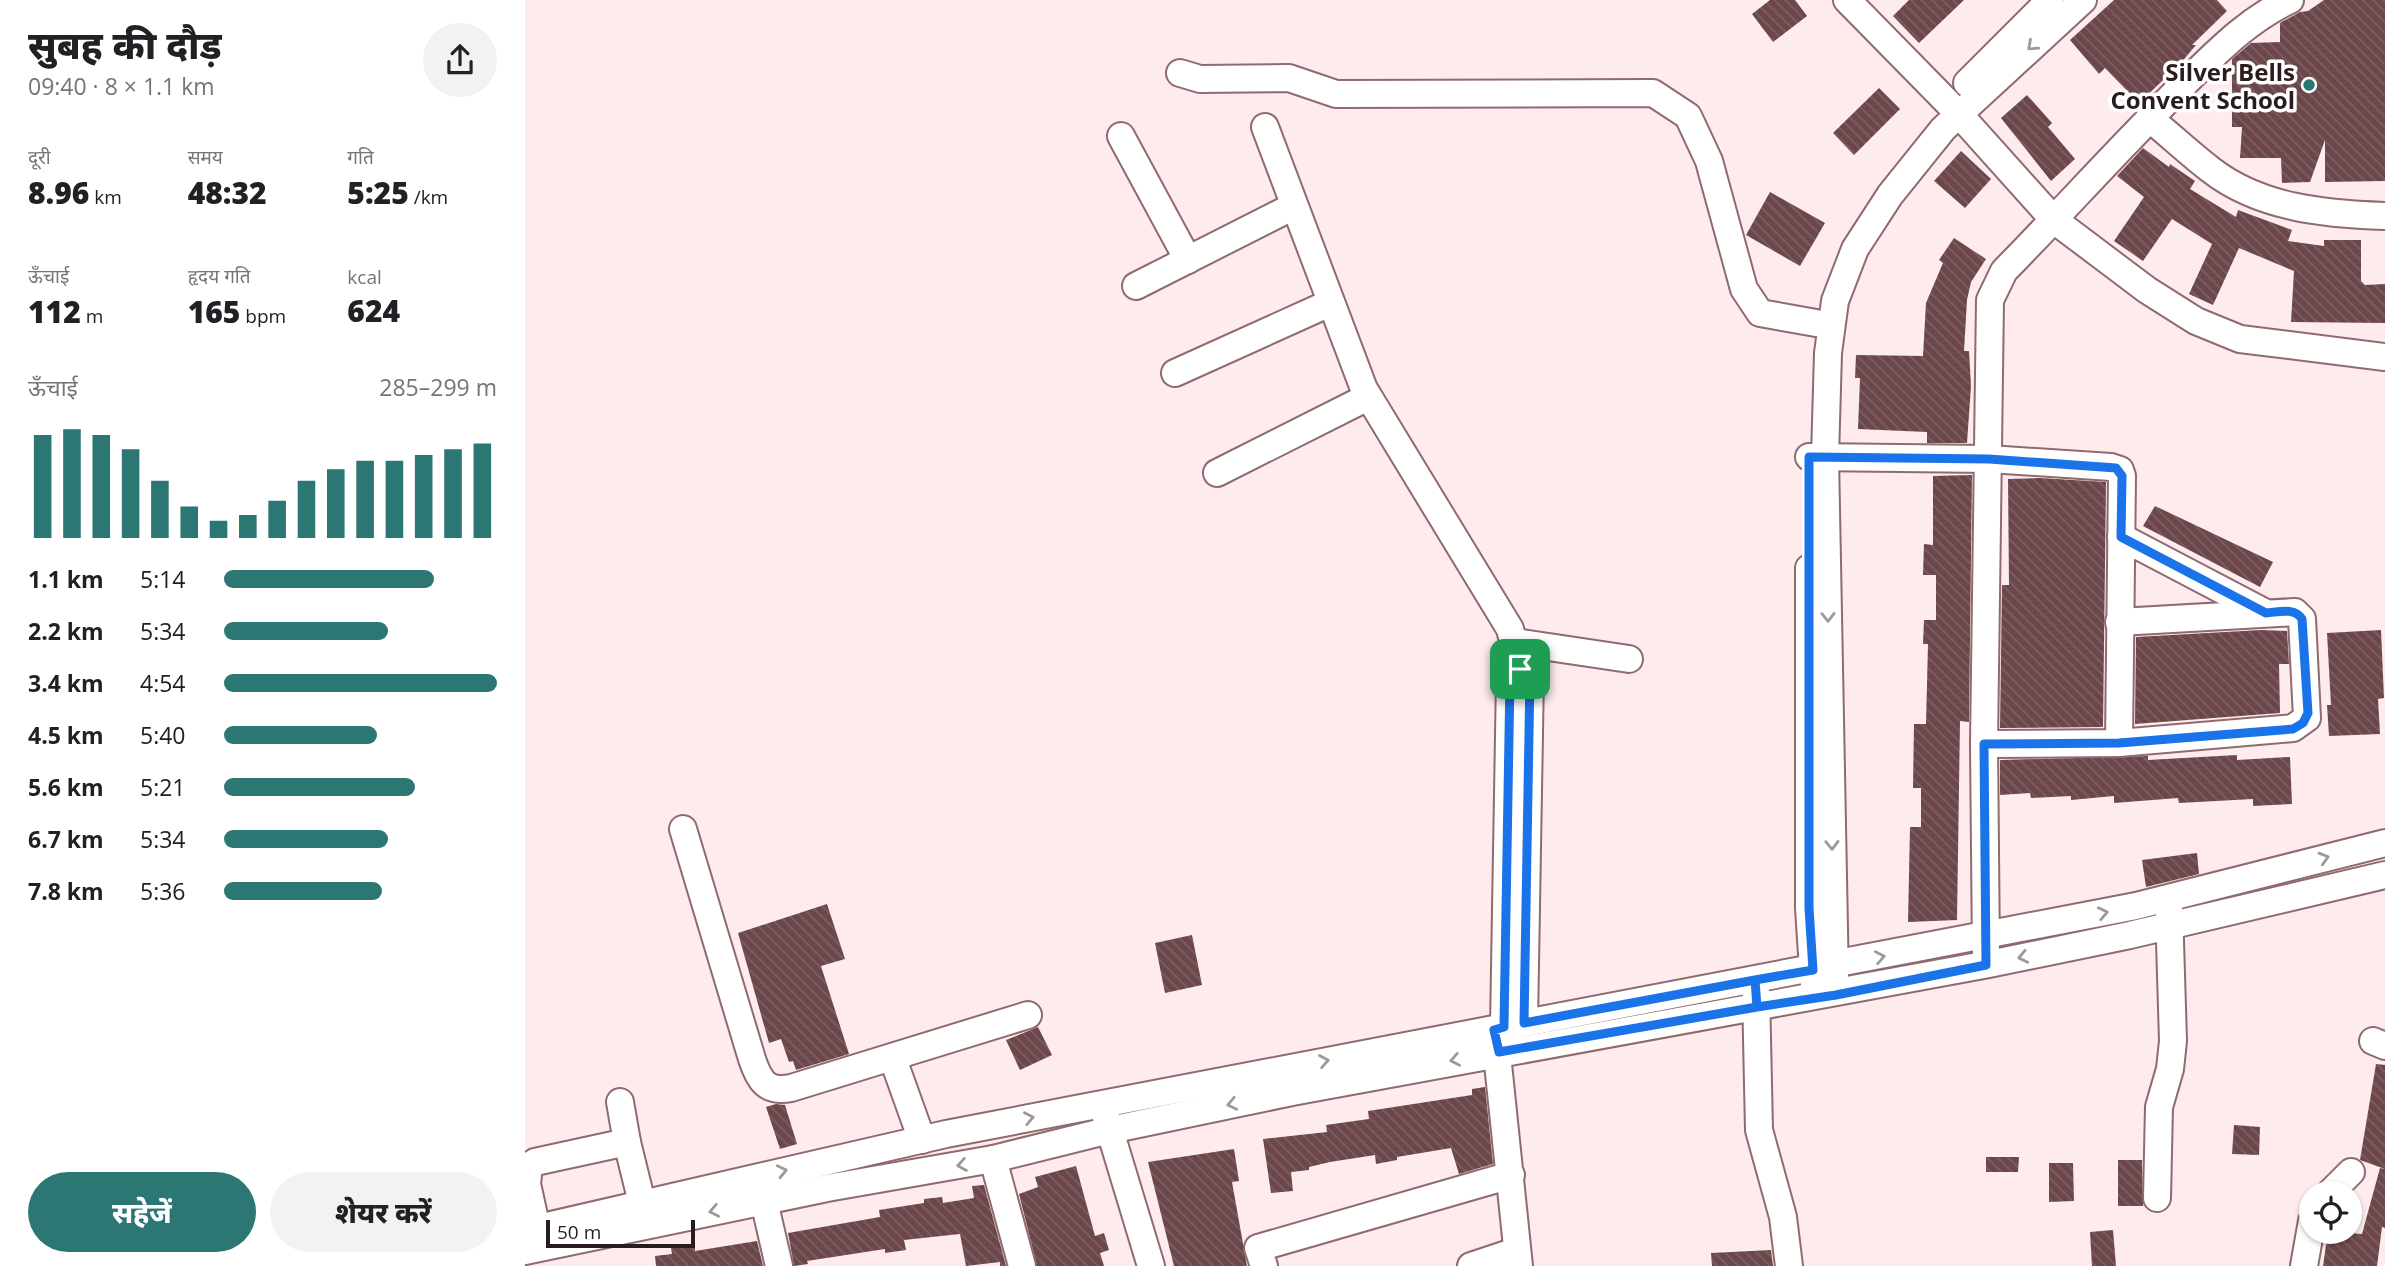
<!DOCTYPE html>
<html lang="hi">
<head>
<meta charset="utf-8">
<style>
	body { margin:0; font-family:"Open Sans","Noto Sans Devanagari",sans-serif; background:#f2f2f2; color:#202124; height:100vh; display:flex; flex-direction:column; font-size:26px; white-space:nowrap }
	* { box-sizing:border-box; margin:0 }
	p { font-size:23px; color:#757577 }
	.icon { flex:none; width:38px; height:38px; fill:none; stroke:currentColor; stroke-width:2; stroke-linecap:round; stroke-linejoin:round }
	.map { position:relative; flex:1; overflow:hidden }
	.drawer { display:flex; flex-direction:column; background:#fff; width:525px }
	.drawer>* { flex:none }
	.tools { position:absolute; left:1774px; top:1181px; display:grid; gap:14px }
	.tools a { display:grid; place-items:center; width:63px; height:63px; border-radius:50%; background:#fff; box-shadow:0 2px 5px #0004; font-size:35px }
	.scale { position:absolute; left:21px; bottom:18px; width:149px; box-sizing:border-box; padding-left:7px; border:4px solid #2a1b1c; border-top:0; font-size:19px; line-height:24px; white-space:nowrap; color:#2a1b1c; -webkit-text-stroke:5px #fff; paint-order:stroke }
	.pin { position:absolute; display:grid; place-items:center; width:60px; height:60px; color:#fff; margin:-30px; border-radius:14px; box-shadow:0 4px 10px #0006 }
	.round { display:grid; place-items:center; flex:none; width:74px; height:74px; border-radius:37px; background:#f2f2f2 }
	.head { display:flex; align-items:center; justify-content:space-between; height:119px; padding:0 28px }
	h1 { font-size:38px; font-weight:800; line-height:52px }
	.stats { display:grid; grid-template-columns:repeat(3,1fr); gap:10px; height:119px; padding:7px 28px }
	.stats div { display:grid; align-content:center }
	.stats b { font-size:30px; font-weight:800 }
	.stats small { font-size:19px; font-weight:400 }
	.stats p { font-size:19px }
	.chart { height:196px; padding:14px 28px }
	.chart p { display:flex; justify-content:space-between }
	.chart svg { width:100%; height:126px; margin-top:7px; stroke:#2c7674; stroke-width:6 }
	.action { display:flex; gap:14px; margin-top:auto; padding:14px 28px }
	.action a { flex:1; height:80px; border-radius:42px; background:#2c7674; color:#fff; font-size:28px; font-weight:800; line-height:80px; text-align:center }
	.action a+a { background:#f2f2f2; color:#202124 }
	ul { padding:0 28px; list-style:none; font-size:23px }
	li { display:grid; grid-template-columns:112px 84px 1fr; align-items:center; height:52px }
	li i { height:18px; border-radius:9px; background:#2c7674 }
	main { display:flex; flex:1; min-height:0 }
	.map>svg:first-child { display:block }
</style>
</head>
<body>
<main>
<section class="drawer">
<div class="head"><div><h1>सुबह की दौड़</h1><p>09:40 · 8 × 1.1 km</p></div><a class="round"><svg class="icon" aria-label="share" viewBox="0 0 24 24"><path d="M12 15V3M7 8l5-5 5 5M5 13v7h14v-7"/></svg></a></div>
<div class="stats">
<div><p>दूरी</p><b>8.96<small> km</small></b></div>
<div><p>समय</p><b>48:32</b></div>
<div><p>गति</p><b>5:25<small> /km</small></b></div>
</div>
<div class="stats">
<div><p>ऊँचाई</p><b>112<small> m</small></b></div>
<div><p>हृदय गति</p><b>165<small> bpm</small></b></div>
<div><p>kcal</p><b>624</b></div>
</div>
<div class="chart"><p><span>ऊँचाई</span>285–299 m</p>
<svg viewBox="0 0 160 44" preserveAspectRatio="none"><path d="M5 44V8M15 44V6M25 44V8M35 44V13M45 44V24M55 44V33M65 44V38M75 44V36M85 44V31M95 44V24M105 44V20M115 44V17M125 44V17M135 44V15M145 44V13M155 44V11"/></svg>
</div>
<ul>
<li><b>1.1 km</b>5:14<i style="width:77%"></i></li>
<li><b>2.2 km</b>5:34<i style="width:60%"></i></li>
<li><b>3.4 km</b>4:54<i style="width:100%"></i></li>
<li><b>4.5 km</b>5:40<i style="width:56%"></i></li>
<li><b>5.6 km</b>5:21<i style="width:70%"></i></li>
<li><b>6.7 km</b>5:34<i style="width:60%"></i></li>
<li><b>7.8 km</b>5:36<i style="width:58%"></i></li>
</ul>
<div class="action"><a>सहेजें</a><a>शेयर करें</a></div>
</section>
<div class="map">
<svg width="1860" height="1266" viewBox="0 0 1860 1266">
	<defs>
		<pattern id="building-back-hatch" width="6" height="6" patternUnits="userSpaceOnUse" patternTransform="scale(1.75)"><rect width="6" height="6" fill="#6b474b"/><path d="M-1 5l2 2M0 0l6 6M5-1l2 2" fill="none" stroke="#7c5e61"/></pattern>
	</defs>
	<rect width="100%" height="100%" fill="#fdebed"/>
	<g fill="url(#building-back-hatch)">
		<polygon points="1245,0 1270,0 1282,16 1248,42 1227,14"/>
		<polygon points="1384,0 1439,0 1394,43 1368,16"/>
		<polygon points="1589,0 1692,0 1702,11 1667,45 1671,45 1655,64 1614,103 1580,68 1574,74 1545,40"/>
		<polygon points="1799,0 1860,0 1860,181 1800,182 1800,140 1785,182 1757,183 1756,158 1715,158 1717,127 1707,127 1707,59 1726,43 1755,42 1755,23 1775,12 1783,11"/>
		<polygon points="1354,88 1375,109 1329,155 1308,133"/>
		<polygon points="1502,95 1527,123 1523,127 1550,159 1526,181 1476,118"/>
		<polygon points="1618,148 1644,167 1645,164 1670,181 1665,189 1711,217 1713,210 1767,230 1763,241 1799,246 1799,240 1836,240 1836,281 1840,285 1860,284 1860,323 1766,322 1769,271 1714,248 1688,305 1664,294 1687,244 1647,219 1618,261 1589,241 1619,197 1592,176"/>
		<polygon points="1436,151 1466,179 1440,208 1409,181"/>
		<polygon points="1245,192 1300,223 1275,266 1221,235"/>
		<polygon points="1429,238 1461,259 1446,282 1442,300 1439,351 1444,351 1446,386 1442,443 1402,443 1402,432 1333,429 1335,378 1330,378 1331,355 1398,356 1401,303 1418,263 1414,260"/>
		<polygon points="1447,475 1444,722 1435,721 1432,920 1383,922 1385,827 1396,827 1396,788 1388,788 1389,724 1401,724 1403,644 1398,644 1399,620 1411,620 1411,575 1398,575 1399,544 1408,545 1408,476"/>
		<polygon points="1515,478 1581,482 1578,727 1475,728 1477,585 1484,585 1483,479"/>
		<polygon points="1630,506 1748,562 1735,587 1618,526"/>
		<polygon points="1736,630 1762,631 1764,664 1754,664 1755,713 1610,724 1611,637"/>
		<polygon points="1856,630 1859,698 1853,699 1855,734 1804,736 1802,705 1806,705 1802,633"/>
		<polygon points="1712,755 1712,760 1765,757 1767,804 1728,806 1728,799 1654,803 1653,798 1589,803 1589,796 1546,800 1546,796 1506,798 1505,793 1475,795 1475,760 1623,756 1623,760"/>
		<polygon points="1672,853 1674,874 1621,887 1617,860"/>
		<polygon points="302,904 320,959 296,966 324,1054 271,1070 268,1061 264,1062 256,1039 244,1043 213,933"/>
		<polygon points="667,935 677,985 640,993 630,943"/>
		<polygon points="513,1027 527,1055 495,1070 481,1040"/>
		<polygon points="1851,1064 1860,1065 1860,1169 1835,1160"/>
		<polygon points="960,1087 968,1164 934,1174 926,1148 872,1157 872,1160 851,1164 850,1155 805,1162 784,1167 784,1170 766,1172 768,1191 746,1193 738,1139 802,1132 801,1125 844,1119 843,1111 947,1095 947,1089"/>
		<polygon points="251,1104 260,1105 272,1144 255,1149 241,1107"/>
		<polygon points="1709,1125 1735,1127 1734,1155 1707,1154"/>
		<polygon points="709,1149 714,1181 707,1182 722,1266 649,1266 623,1162"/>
		<polygon points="1461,1157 1494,1157 1493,1172 1461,1172"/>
		<polygon points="1593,1160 1617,1160 1618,1206 1593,1206"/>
		<polygon points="1524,1163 1548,1163 1549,1201 1524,1202"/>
		<polygon points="551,1166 570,1236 579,1233 584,1250 575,1253 579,1266 512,1266 494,1194 513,1187 510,1177"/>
		<polygon points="1855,1168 1860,1169 1860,1228 1857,1227 1852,1266 1798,1266 1801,1245 1810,1232 1837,1234"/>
		<polygon points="459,1185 481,1266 475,1266 475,1262 441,1266 435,1234 379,1240 381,1250 360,1253 360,1249 282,1261 283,1264 269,1266 263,1233 355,1217 354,1210 399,1203 399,1199 417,1197 418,1203 449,1198 447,1186"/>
		<polygon points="1588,1230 1591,1266 1567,1266 1565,1232"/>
		<polygon points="232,1241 238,1266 131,1266 130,1256 147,1254 146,1248 170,1245 170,1251"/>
		<polygon points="1246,1250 1248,1266 1187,1266 1186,1253"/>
	</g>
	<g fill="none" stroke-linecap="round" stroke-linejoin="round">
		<defs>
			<g id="minor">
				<polyline points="1322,0 1433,113 1529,220 1622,290 1671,321 1715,339 1860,357"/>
				<polyline points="655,73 675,79 764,78 811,94 1128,93 1163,116 1184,161 1219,289 1235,313 1291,323"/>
				<polyline points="1442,83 1525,0"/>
				<path d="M1624,118C1645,135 1665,154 1686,170C1735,208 1800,214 1860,216"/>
				<polyline points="740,127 839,389 985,629 995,669"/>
				<polyline points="596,136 663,260"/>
				<polyline points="611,286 769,206"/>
				<polyline points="650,373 805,303"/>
				<polyline points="1284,457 1464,459 1586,467 1595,470 1597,476 1594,743"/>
				<polyline points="692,473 843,397"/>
				<polyline points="1596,537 1739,612"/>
				<polyline points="1284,568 1284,908 1289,985"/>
				<polyline points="990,642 1104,659"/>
				<polyline points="1459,744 1594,743 1768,728 1782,718 1777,619 1770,612 1594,622"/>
				<path d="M158,829L227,1059C234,1080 241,1093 266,1088L503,1015"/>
				<path d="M1461,955L1459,744L1465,300L1479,271C1539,210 1596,146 1657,86C1691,53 1722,20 1765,0"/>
				<polyline points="1310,982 1300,457 1303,353 1310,301 1330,249 1365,195 1418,129 1558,0"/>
				<polyline points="1231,992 1234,1130 1258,1217 1264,1266"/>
				<polyline points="979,1027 985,678 988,671 1002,670 1005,675 999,1023"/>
				<polyline points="970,1035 994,1266"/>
				<polyline points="1848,1041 1860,1046"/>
				<polyline points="368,1059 397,1140"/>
				<polyline points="95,1102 102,1142 117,1203"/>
				<polyline points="580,1114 626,1266"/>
				<polyline points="468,1159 497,1266"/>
				<polyline points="1804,1194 1826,1172"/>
				<polyline points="1632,1198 1634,1107 1645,1069 1648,1041 1644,908"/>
				<polyline points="239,1201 254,1266"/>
				<polyline points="12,1229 2,1184 4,1166 10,1162 102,1142"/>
				<polyline points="0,1231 421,1134 1611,906 1860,843"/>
				<polyline points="0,1251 302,1188 468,1159 585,1130 767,1092 1464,964 1605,935 1860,875"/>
				<polyline points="739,1266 733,1248 986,1175"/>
				<polyline points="946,1266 991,1251"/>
				<polyline points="1779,1266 1787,1221"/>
			</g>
		</defs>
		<use href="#minor" stroke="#906a6d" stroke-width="30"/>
		<use href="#minor" stroke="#fff" stroke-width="26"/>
	</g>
	<defs><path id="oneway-chevron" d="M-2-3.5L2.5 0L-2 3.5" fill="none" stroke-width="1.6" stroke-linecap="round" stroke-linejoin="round" transform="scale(1.75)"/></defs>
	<g stroke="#9f9899">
		<use href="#oneway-chevron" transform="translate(1507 46) rotate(138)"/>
		<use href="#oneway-chevron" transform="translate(1303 617) rotate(89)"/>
		<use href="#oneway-chevron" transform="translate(1307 845) rotate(89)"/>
		<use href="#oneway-chevron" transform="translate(1799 858) rotate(-16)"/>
		<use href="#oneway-chevron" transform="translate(1578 913) rotate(-12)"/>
		<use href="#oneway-chevron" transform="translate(1355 957) rotate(-11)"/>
		<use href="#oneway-chevron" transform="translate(1498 957) rotate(168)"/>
		<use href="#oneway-chevron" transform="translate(930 1060) rotate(169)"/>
		<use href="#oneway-chevron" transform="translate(799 1061) rotate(-10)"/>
		<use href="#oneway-chevron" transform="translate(707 1104) rotate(168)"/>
		<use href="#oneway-chevron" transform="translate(504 1118) rotate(-11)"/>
		<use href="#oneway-chevron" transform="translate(437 1165) rotate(170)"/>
		<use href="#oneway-chevron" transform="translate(257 1171) rotate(-13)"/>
		<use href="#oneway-chevron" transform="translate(189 1211) rotate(169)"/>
	</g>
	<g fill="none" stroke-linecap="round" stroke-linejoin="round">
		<defs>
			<path id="route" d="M995,669L1002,670L1005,675L999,1023L1230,980L1232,1007L1311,995L1461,965L1459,744L1594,743L1768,729L1778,723L1783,713L1777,619C1769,607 1754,612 1741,613L1596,537L1597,476L1591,468L1464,459L1284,457V908L1288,970L1230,980L1232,1007L974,1052L969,1030L979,1027L985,678L988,671L995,669"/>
		</defs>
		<use href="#route" stroke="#fff" stroke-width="14"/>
		<use href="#route" stroke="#1a73e8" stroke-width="9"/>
	</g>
	<circle fill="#2c7674" stroke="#fff" stroke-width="2.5" cx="1784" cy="85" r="7"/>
	<g text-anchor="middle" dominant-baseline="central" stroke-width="7" stroke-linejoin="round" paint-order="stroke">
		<g font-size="24" font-weight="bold" fill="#2a1b1c" stroke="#fff" text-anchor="end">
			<text x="1770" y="71">Silver Bells<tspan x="1770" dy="28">Convent School</tspan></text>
		</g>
	</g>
</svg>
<div class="tools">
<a><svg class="icon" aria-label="locate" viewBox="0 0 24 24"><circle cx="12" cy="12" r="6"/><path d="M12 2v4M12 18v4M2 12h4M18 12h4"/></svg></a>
</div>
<div class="scale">50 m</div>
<div class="pin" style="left:995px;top:669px;background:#1e9e55"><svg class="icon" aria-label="arrive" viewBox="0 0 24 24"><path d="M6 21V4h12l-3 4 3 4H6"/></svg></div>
</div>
</main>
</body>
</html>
